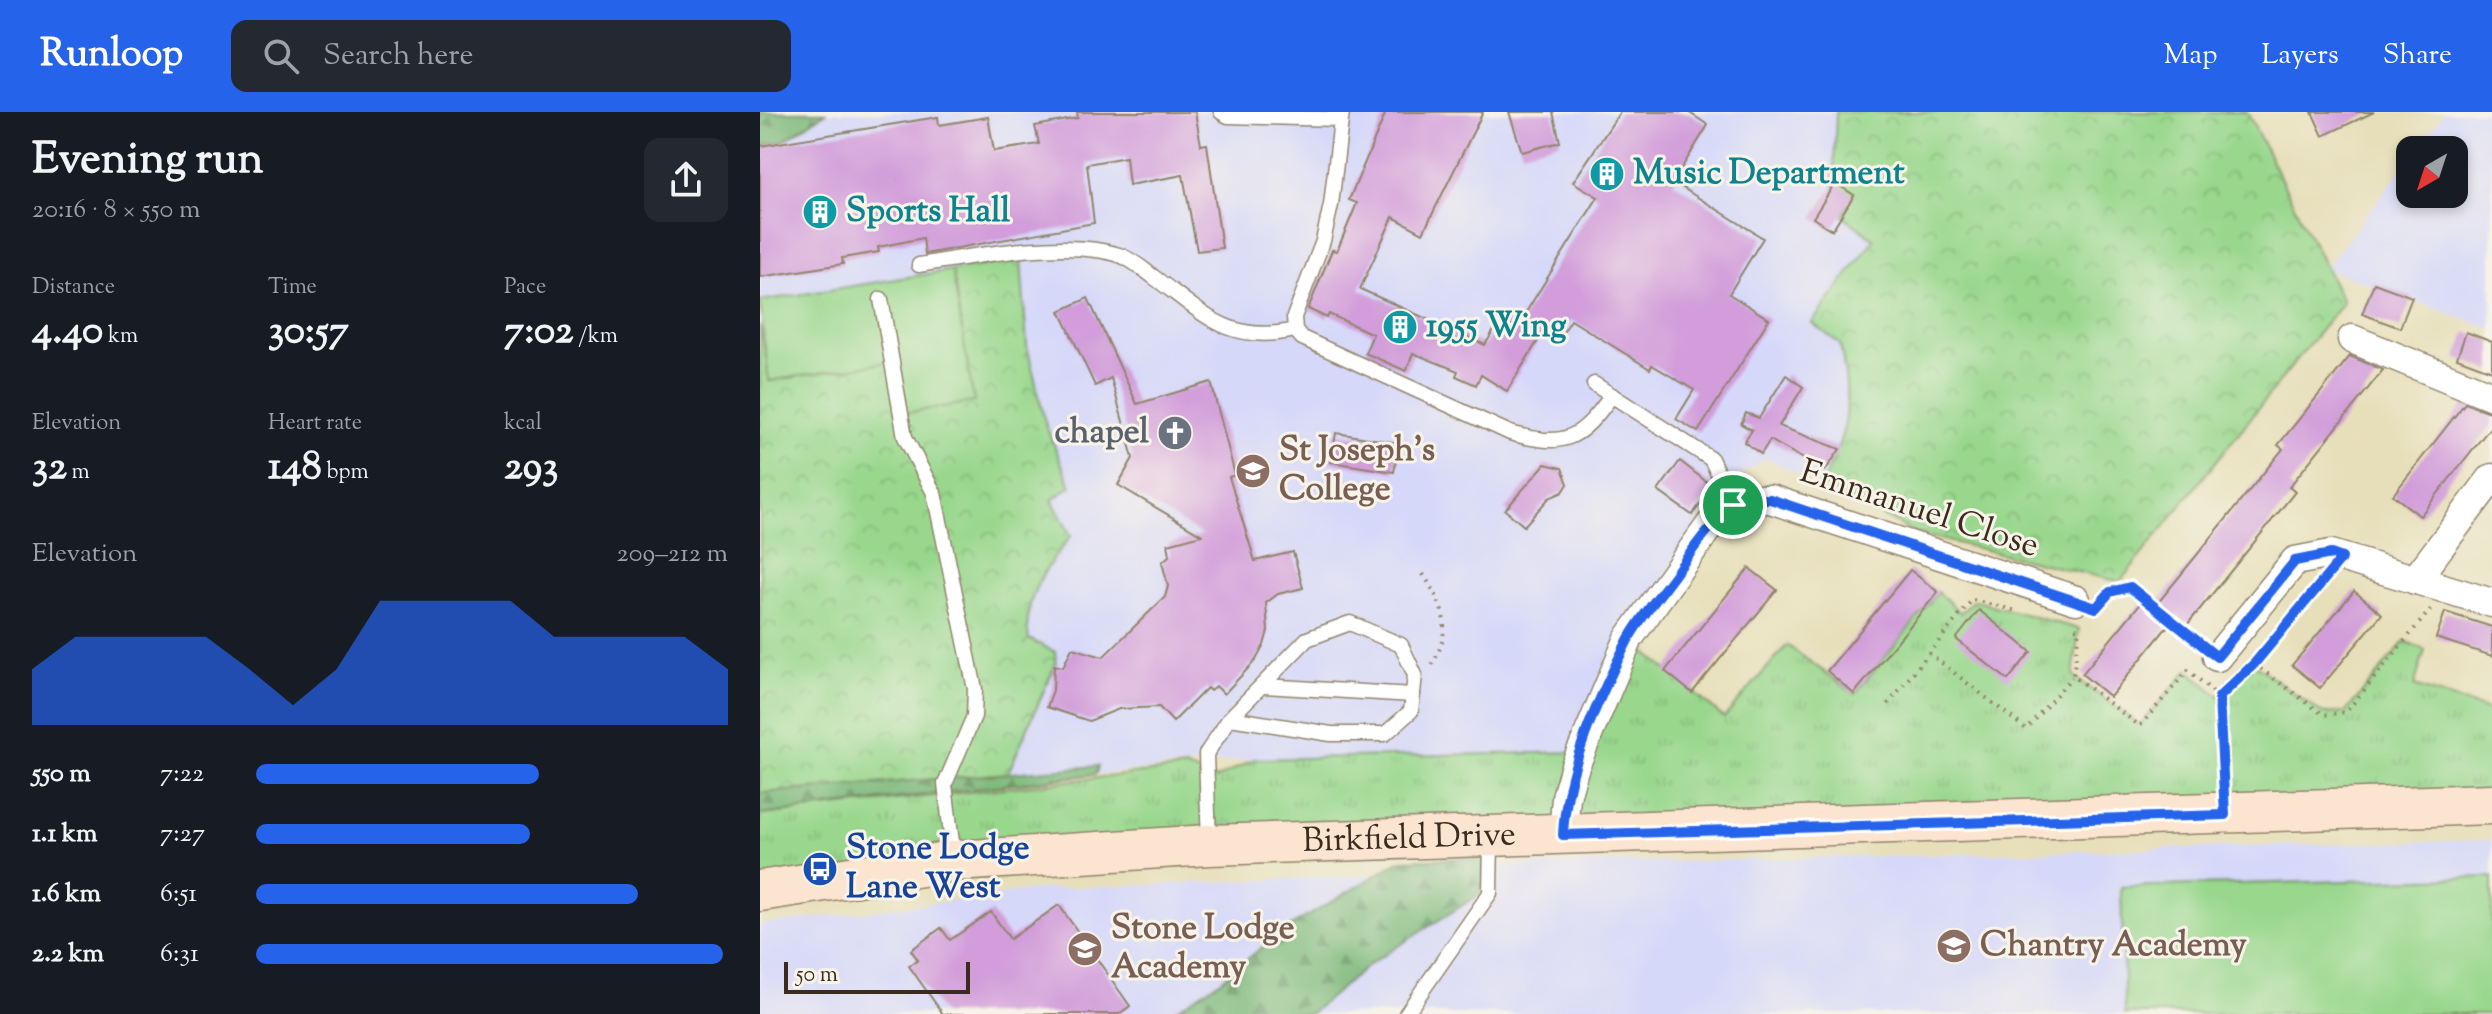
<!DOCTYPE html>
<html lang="en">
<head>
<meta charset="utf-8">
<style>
	body { margin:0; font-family:"Sorts Mill Goudy",serif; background:#242831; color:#f1f3f6; height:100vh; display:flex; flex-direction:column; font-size:30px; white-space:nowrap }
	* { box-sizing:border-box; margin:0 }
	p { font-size:26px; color:#9ea1a6 }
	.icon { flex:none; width:44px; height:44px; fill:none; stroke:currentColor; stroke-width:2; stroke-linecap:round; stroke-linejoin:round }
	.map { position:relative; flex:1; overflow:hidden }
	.side { display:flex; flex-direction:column; background:#171b24; width:760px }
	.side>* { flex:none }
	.needle { width:52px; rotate:219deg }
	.tools { position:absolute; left:1636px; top:24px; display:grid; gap:16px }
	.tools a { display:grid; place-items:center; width:72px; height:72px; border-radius:16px; background:#171b24; box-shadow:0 4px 12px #0003; font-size:40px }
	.scale { position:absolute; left:24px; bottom:20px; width:186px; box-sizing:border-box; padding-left:8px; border:4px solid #3b2a1e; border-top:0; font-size:22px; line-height:28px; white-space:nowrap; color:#3b2a1e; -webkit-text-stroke:6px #f7f3e8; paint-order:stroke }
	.pin { position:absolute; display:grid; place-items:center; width:68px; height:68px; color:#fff; margin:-34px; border:4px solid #fff; border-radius:50%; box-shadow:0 2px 8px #0007 }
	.round { display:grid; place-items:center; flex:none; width:84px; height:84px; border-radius:16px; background:#242831 }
	.headline { display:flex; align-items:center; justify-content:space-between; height:136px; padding:0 32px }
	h1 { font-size:44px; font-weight:800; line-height:60px }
	.stats { display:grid; grid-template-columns:repeat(3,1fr); gap:12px; height:136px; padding:8px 32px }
	.stats div { display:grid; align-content:center }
	.stats b { font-size:40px; font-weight:800 }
	.stats small { font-size:22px; font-weight:400 }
	.stats p { font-size:22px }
	.chart { height:224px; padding:16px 32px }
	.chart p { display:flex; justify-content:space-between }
	.chart svg { width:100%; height:144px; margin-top:8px; fill:#2563eb; opacity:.7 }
	ul { padding:0 32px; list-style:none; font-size:26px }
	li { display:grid; grid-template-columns:128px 96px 1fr; align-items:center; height:60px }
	li i { height:20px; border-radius:10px; background:#2563eb }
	header { display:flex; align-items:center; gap:48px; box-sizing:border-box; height:112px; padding:0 40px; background:#2563eb; color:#fff }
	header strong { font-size:38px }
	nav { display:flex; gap:44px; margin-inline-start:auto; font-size:28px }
	.search { width:560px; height:72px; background:#242831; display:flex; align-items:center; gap:20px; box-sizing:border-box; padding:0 28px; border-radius:16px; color:#9ea1a6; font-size:30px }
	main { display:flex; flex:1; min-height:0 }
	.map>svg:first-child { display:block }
</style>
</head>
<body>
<header>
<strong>Runloop</strong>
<div class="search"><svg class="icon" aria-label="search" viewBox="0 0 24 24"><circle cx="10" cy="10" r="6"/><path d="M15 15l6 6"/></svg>Search here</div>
<nav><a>Map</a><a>Layers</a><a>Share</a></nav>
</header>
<main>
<section class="side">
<div class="headline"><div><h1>Evening run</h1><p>20:16 · 8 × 550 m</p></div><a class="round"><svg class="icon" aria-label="share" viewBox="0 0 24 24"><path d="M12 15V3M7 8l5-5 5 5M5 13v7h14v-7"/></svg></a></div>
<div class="stats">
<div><p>Distance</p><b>4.40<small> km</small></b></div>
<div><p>Time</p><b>30:57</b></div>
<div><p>Pace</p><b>7:02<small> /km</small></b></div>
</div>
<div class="stats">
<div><p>Elevation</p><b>32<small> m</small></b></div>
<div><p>Heart rate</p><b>148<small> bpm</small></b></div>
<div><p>kcal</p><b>293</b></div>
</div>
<div class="chart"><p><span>Elevation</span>209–212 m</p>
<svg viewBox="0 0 160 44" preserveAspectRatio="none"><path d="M0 44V27L10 17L20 17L30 17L40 17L50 27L60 38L70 27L80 6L90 6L100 6L110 6L120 17L130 17L140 17L150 17L160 27V44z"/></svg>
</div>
<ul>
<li><b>550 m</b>7:22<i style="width:60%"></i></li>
<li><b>1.1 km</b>7:27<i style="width:58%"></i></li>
<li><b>1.6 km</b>6:51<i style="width:81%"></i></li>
<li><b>2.2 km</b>6:31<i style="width:99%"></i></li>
</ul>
</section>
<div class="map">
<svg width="1732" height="902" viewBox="0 0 1732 902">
	<defs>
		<pattern id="grass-tufts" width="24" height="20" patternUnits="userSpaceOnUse" patternTransform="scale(2)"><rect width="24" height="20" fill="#98d78c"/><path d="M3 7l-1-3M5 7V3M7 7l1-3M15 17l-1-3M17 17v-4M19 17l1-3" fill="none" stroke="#84b978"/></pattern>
		<pattern id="forest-firs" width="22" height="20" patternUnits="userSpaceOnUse" patternTransform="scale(2)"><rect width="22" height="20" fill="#7ab878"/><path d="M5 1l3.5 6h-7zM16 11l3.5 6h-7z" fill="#659662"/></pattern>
		<pattern id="park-crowns" width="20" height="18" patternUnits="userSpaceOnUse" patternTransform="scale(2)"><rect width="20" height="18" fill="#98d78c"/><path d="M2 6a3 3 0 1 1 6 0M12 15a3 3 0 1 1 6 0" fill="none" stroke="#84b978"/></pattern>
	</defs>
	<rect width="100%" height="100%" fill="#f7f3e8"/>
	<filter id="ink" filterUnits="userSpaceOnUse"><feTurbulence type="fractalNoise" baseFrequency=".0125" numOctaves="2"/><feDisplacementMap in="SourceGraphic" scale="16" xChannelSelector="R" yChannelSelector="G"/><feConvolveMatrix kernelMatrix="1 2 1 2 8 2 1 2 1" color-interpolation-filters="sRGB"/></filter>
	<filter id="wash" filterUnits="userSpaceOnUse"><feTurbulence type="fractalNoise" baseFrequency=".006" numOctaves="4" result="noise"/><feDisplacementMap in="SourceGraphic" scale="32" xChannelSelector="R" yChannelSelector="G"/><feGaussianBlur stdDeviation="1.8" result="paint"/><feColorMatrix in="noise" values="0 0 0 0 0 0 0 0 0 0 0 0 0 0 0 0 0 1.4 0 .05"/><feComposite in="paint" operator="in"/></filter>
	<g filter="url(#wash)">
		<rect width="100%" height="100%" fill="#e7dfb9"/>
		<g fill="#d6d8f9">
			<polygon points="0,0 1487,0 1566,156 1650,46 1650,82 1694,82 1694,38 1656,38 1684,0 1732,0 1732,217 1567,157 1583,190 1360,470 1158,422 1006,346 957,378 869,526 820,640 495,647 0,696"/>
			<polygon points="1732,728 1732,902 0,902 0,813 283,777 721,759 745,754"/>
		</g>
		<polygon fill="url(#grass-tufts)" stroke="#6a8055" stroke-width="2" points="1178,480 1201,501 1213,488 1319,517 1313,564 1380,613 1428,558 1459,584 1494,552 1563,602 1586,600 1645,529 1665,538 1654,574 1732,599 1732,692 1054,714 0,779 0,703 427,656 456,667 495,647 820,640 869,526 964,606 1027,533 1095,582"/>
		<g fill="url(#forest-firs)" stroke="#5a714b" stroke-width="2">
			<polygon points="0,0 66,0 22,30 0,34"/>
			<polygon points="338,654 336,662 0,703 0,681"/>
			<polygon points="729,745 728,767 720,782 610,852 550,902 409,902 461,868 521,820 641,748"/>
		</g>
		<g fill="url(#park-crowns)" stroke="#6a8055" stroke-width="2">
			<path d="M1076,0H1487L1583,190L1360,470L1158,422L1061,373C1090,318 1092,293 1080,232L1052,211L1114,127L1083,104L1088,94L1073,82Z"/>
			<path d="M261,148L267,234L286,314L311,374L292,388L311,424C287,453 261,487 269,527L295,540L296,551L248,661L0,681V213L10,269L135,248L213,290L192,158Z"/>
		</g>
		<g fill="#98d78c" stroke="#6a8055" stroke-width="2">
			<polygon points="192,158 214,290 144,301 135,249 9,269 0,189"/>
			<polygon points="1732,765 1732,902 1365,902 1361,775"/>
		</g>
		<g id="blocks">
			<g fill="#d29dda">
				<polygon points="317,0 435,0 441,33 447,32 462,136 437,139 423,63 369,73 366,45 327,52 334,111 165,142 163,126 118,135 119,140 82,146 83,152 0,165 0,34 178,5 179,13 228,5 234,39 279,32 275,14 318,6"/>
				<polygon points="626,0 723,0 663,121 633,105 600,177 725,233 741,207 756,216 838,85 813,70 860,0 928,0 948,13 913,70 1003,126 969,182 1009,207 938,320 916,307 934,278 892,253 890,257 811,208 798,228 784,219 747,279 721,263 716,273 696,264 698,259 653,241 646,259 605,241 613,222 569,202 567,206 548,197 572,138 577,139 597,91 589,88"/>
				<polygon points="749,0 793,0 800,30 762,40"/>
				<polygon points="1552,0 1614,0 1563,24"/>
				<polygon points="1075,71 1094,83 1072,118 1053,106"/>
				<polygon points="1614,171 1652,185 1640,216 1602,202"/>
				<polygon points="328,186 377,292 451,270 475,363 469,365 495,449 533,440 543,476 518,482 506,491 508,519 504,533 496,548 464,582 456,574 450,579 447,576 413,610 399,595 359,597 329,609 287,595 293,578 294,553 303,555 312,536 343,545 405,485 408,474 402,450 410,443 408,432 442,423 358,373 373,346 351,266 335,274 300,199"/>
				<polygon points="1706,220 1732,230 1732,259 1697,246"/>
				<polygon points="1590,244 1623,258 1529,375 1535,380 1427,513 1416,504 1350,585 1322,562 1383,488 1393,497 1523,337 1518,333"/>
				<polygon points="1026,263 1043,275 1019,314 1080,337 1065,359 1010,328 1001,342 984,330 992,318 981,312 986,301 999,306"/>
				<polygon points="1705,291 1732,301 1732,313 1660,404 1633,383"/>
				<polygon points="576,321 639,331 634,360 571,350"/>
				<polygon points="920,349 953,375 932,403 898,379"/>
				<polygon points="785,352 802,356 808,372 803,380 789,386 764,414 745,398"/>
				<polygon points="989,456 1017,478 932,581 905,559"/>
				<polygon points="1150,458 1178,480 1094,582 1067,559"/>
				<polygon points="1594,479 1622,502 1560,576 1532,553"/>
				<polygon points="1219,498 1271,540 1248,568 1196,527"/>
				<polygon points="1685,500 1732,515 1732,544 1676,526"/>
				<polygon points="299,793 370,894 359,902 183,902 149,854 158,848 151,838 181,816 190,828 231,800 250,827"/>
			</g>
		</g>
	</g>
	<g filter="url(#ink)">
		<use href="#blocks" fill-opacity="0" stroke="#91846c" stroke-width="2"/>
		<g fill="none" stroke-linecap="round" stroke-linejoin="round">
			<defs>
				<g id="lane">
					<polyline points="461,0 468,4 579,7"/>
					<path d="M582,0L571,93L563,129L534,205L535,218L542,226L750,321C805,336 819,329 852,283"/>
					<path d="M159,153C213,144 307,126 359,143C372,147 384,158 395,166C444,202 470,233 535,218"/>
					<polyline points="121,187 145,325 174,381 215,577 214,604 185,672 194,748"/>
					<polyline points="834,272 951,347 973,393"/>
					<polyline points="504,574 653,583"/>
					<polyline points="449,731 446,642 470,606 547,527 590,511 641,533 655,563 651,599 625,622 571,622 470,606"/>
					<polyline points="646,902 730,781 731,725"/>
				</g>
				<g id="street">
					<polyline points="1592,227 1732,284"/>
					<polyline points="1655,468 1732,366"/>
					<polyline points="1457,545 1535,449 1571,442 1732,491"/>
					<polyline points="803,723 806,685 815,654 869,526 951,412 973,393 990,387 1010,387 1316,488"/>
				</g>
				<g id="secondary">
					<path id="s1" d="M0,779L194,749L449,733L1732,692"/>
				</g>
			</defs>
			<use href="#lane" stroke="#91846c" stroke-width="17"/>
			<use href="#street" stroke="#91846c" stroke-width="31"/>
			<use href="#secondary" stroke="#91846c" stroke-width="43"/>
			<g stroke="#91846c" stroke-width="4" stroke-dasharray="2 6" stroke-linecap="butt">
				<path d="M663,462C685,495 693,518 671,554"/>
				<polyline points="1213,488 1257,499"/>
				<polyline points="1342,490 1350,480 1370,475 1437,529"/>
				<polyline points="1315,516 1319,517 1313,564 1380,614 1428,558 1459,585 1459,572"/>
				<polyline points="1169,541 1266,617 1312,565"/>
				<polyline points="1494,552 1564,603 1586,600 1671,497"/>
				<polyline points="1128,592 1212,488"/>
				<polyline points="1463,668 1459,585 1494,552 1560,472"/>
			</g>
			<use href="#lane" stroke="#fff" stroke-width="14"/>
			<use href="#street" stroke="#fff" stroke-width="28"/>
			<use href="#secondary" stroke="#fce5d0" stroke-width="40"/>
		</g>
	</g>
	<g fill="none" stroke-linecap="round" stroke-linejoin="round" filter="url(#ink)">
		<defs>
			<path id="route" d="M990,387H1010L1336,496L1350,480L1370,475L1457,545L1535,449L1571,442L1582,446L1494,552L1459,585L1465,703L803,723C806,656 838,587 868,528C881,504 902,481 918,458C939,430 956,400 990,387Z"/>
		</defs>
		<use href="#route" stroke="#fff" stroke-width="16"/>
		<use href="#route" stroke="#2563eb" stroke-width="10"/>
	</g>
	<defs>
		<symbol id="building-disc" viewBox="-11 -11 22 22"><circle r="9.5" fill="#0f9aa8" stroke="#f7f3e8"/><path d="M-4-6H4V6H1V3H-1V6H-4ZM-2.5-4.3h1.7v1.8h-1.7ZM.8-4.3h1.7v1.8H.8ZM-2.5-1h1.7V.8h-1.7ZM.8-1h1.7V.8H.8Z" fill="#fff"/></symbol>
		<symbol id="church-disc" viewBox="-11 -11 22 22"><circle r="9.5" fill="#6b7280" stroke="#f7f3e8"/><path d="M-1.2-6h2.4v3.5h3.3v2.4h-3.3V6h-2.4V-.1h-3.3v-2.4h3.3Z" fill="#fff"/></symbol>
		<symbol id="school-disc" viewBox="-11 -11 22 22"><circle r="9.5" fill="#8d6e63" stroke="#f7f3e8"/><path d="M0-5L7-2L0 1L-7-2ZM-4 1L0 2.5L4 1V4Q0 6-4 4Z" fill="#fff"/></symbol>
		<symbol id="bus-disc" viewBox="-11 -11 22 22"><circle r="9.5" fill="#1a4fb4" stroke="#f7f3e8"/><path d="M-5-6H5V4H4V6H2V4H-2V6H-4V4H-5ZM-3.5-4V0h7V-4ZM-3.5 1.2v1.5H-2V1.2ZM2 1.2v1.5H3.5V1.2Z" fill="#fff"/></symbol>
	</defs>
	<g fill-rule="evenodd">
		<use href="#building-disc" x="827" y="42" width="40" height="40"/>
		<use href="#building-disc" x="40" y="80" width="40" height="40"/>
		<use href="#building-disc" x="620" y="195" width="40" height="40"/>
		<use href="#church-disc" x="395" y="301" width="40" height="40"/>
		<use href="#school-disc" x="473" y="339" width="40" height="40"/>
		<use href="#bus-disc" x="40" y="737" width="40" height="40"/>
		<use href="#school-disc" x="1174" y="814" width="40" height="40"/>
		<use href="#school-disc" x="305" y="817" width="40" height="40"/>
	</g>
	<g text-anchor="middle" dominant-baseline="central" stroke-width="6" stroke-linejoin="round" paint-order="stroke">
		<g font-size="34" font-weight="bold" fill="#0d838f" stroke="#f7f3e8" text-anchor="start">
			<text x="873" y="62">Music Department</text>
			<text x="86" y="100">Sports Hall</text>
			<text x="666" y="215">1955 Wing</text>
		</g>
		<g font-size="34" font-weight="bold" fill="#5b616d" stroke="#f7f3e8" text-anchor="end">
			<text x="389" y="321">chapel</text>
		</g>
		<g font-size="34" font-weight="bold" fill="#785e54" stroke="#f7f3e8" text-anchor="start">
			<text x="519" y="339">St Joseph's<tspan x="519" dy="39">College</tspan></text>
			<text x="351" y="817">Stone Lodge<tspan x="351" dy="39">Academy</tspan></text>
			<text x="1220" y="834">Chantry Academy</text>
		</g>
		<g font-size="34" fill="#3b2a1e" stroke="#f7f3e8">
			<text transform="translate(1159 398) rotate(18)">Emmanuel Close</text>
			<text stroke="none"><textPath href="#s1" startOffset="652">Birkfield Drive</textPath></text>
		</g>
		<g font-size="34" font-weight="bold" fill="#164399" stroke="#f7f3e8" text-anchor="start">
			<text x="86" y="737">Stone Lodge<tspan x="86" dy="39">Lane West</tspan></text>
		</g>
	</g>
</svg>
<div class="tools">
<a><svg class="needle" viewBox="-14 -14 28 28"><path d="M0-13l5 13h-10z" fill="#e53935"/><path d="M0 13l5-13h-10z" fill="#9ea1a6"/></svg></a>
</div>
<div class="scale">50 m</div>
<div class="pin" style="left:973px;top:393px;background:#1e9e55"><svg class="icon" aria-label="arrive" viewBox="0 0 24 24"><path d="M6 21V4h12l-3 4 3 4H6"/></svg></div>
</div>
</main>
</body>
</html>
